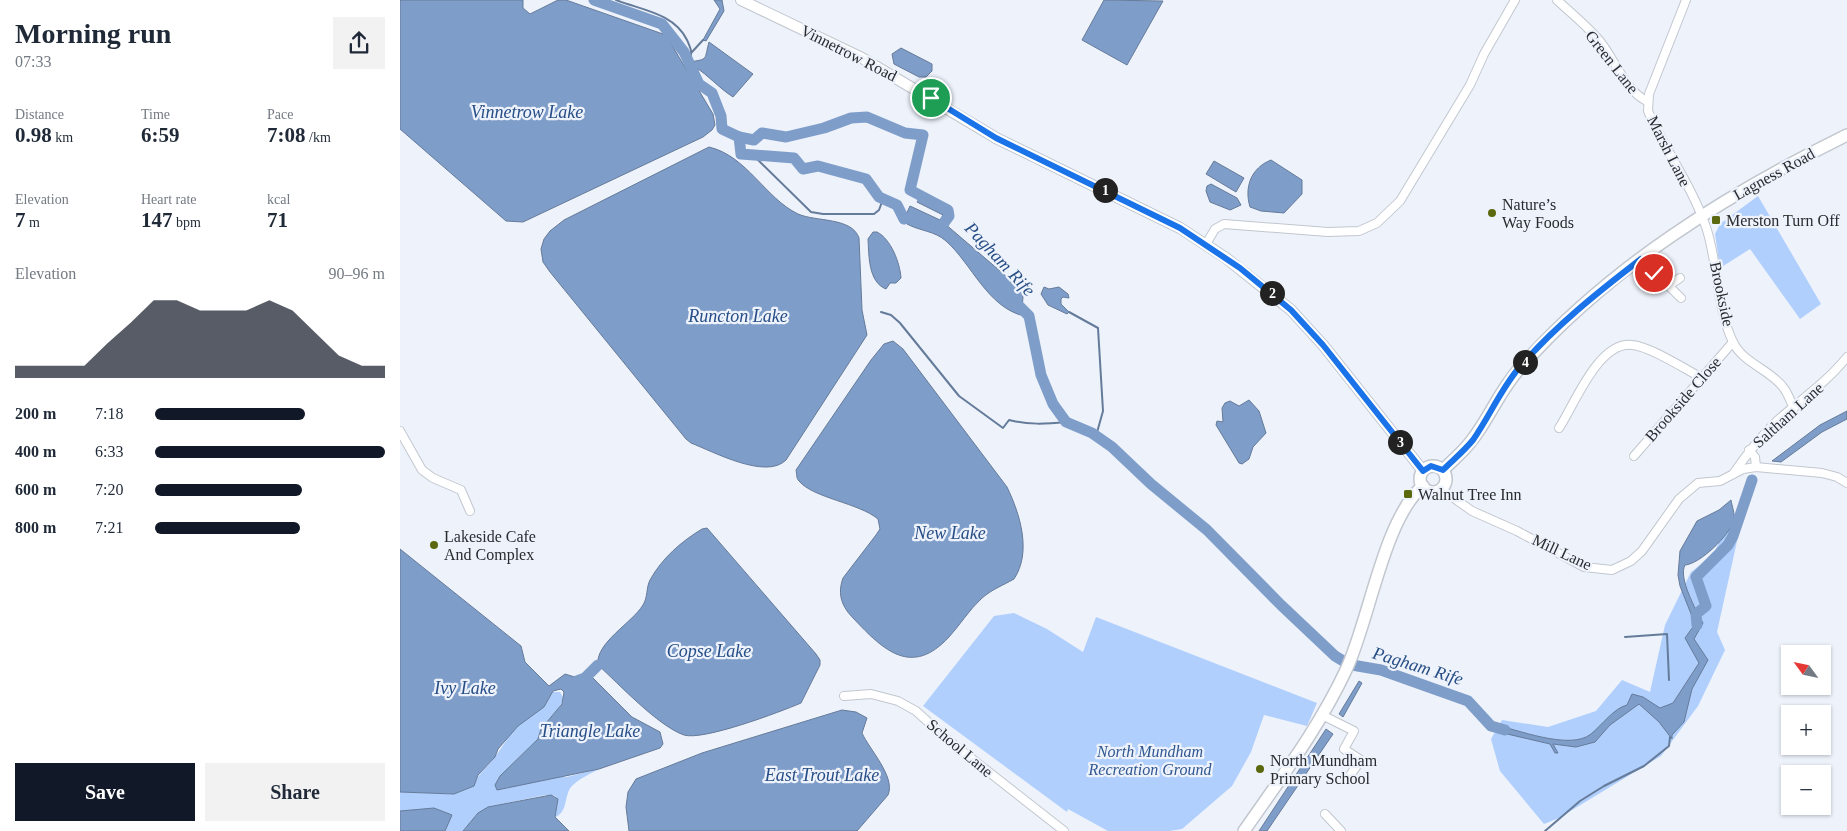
<!DOCTYPE html>
<html lang="en">
<head>
<meta charset="utf-8">
<style>
	body { margin:0; font-family:Georgia,serif; background:#f2f2f3; color:#1f2937; height:100vh; display:flex; flex-direction:column; font-size:19px; white-space:nowrap }
	* { box-sizing:border-box; margin:0 }
	p { font-size:16px; color:#747a83 }
	.icon { flex:none; width:28px; height:28px; fill:none; stroke:currentColor; stroke-width:2; stroke-linecap:round; stroke-linejoin:round }
	.map { position:relative; flex:1; overflow:hidden }
	.side { display:flex; flex-direction:column; background:#fff; width:400px }
	.side>* { flex:none }
	.needle { width:32px; rotate:303deg }
	.controls { position:absolute; left:1381px; top:645px; display:grid; gap:10px }
	.controls a { display:grid; place-items:center; width:50px; height:50px; border-radius:0px; background:#fff; box-shadow:0 1px 4px #0004; font-size:25px }
	.pin { position:absolute; display:grid; place-items:center; width:42px; height:42px; color:#fff; margin:-21px; border:2px solid #fff; border-radius:50%; box-shadow:0 1px 5px #0007 }
	.km { position:absolute; width:25px; height:25px; margin:-12px; border-radius:50%; background:#222; color:#fff; font-size:14px; line-height:25px; text-align:center }
	.round { display:grid; place-items:center; flex:none; width:52px; height:52px; border-radius:0px; background:#f2f2f3 }
	.head { display:flex; align-items:center; justify-content:space-between; height:85px; padding:0 15px }
	h1 { font-size:28px; font-weight:700; line-height:38px }
	.stats { display:grid; grid-template-columns:repeat(3,1fr); gap:8px; height:85px; padding:5px 15px }
	.stats div { display:grid; align-content:center }
	.stats b { font-size:21px; font-weight:700 }
	.stats small { font-size:14px; font-weight:400 }
	.stats p { font-size:14px }
	.chart { height:140px; padding:10px 15px }
	.chart p { display:flex; justify-content:space-between }
	.chart svg { width:100%; height:90px; margin-top:5px; fill:#111827; opacity:.7 }
	.primary-button { display:flex; gap:10px; margin-top:auto; padding:10px 15px }
	.primary-button a { flex:1; height:58px; border-radius:0px; background:#111827; color:#fff; font-size:20px; font-weight:700; line-height:58px; text-align:center }
	.primary-button a+a { background:#f2f2f3; color:#1f2937 }
	ul { padding:0 15px; list-style:none; font-size:16px }
	li { display:grid; grid-template-columns:80px 60px 1fr; align-items:center; height:38px }
	li i { height:12px; border-radius:6px; background:#111827 }
	main { display:flex; flex:1; min-height:0 }
	.map>svg:first-child { display:block }
</style>
</head>
<body>
<main>
<section class="side">
<div class="head"><div><h1>Morning run</h1><p>07:33</p></div><a class="round"><svg class="icon" aria-label="share" viewBox="0 0 24 24"><path d="M12 15V3M7 8l5-5 5 5M5 13v7h14v-7"/></svg></a></div>
<div class="stats">
<div><p>Distance</p><b>0.98<small> km</small></b></div>
<div><p>Time</p><b>6:59</b></div>
<div><p>Pace</p><b>7:08<small> /km</small></b></div>
</div>
<div class="stats">
<div><p>Elevation</p><b>7<small> m</small></b></div>
<div><p>Heart rate</p><b>147<small> bpm</small></b></div>
<div><p>kcal</p><b>71</b></div>
</div>
<div class="chart"><p><span>Elevation</span>90–96 m</p>
<svg viewBox="0 0 160 44" preserveAspectRatio="none"><path d="M0 44V38L10 38L20 38L30 38L40 27L50 17L60 6L70 6L80 11L90 11L100 11L110 6L120 11L130 22L140 33L150 38L160 38V44z"/></svg>
</div>
<ul>
<li><b>200 m</b>7:18<i style="width:65%"></i></li>
<li><b>400 m</b>6:33<i style="width:100%"></i></li>
<li><b>600 m</b>7:20<i style="width:64%"></i></li>
<li><b>800 m</b>7:21<i style="width:63%"></i></li>
</ul>
<div class="primary-button"><a>Save</a><a>Share</a></div>
</section>
<div class="map">
<svg width="1447" height="831" viewBox="0 0 1447 831">
	<rect width="100%" height="100%" fill="#edf2fb"/>
	<g fill="#b0cffd">
		<polygon points="1358,196 1421,304 1400,319 1350,249 1320,268 1315,234 1320,224"/>
		<polygon points="1329,521 1341,523 1317,632 1325,650 1298,706 1261,756 1159,818 1144,824 1100,771 1091,739 1102,720 1148,727 1196,711 1222,680 1250,692 1265,625 1291,572 1313,555"/>
		<polygon points="614,613 647,629 683,652 696,617 917,703 907,726 864,715 851,752 832,786 782,829 769,831 708,831 668,809 667,812 523,706 594,616"/>
		<path d="M152,692H160L164,699L158,709L141,729L138,739L100,776L167,777L199,769C190,774 178,779 171,787C164,796 168,811 156,817L155,815L158,799L155,796L145,795L88,807L78,813L63,831H0V792L54,794L74,786C78,773 86,769 94,758C102,748 108,736 117,727C130,714 145,710 152,692Z"/>
	</g>
	<g fill="#7f9dc9" stroke="#657b9a">
		<polygon points="0,0 123,0 123,8 130,14 158,0 166,0 263,34 267,37 313,114 315,125 312,130 303,137 123,222 106,221 0,129"/>
		<polygon points="314,0 322,0 324,11 306,41 303,40 320,9"/>
		<polygon points="704,0 763,1 727,65 682,40"/>
		<path d="M309,42L353,74L333,97C319,88 308,75 295,67L292,70L289,62C309,59 304,60 309,42Z"/>
		<polygon points="501,48 532,64 532,71 526,77 519,77 494,64 492,54"/>
		<path d="M309,147C347,156 365,198 398,214C416,222 452,217 459,238L462,310L467,335L386,460C366,480 314,452 291,443L286,439L150,272L143,262L141,249L144,239L150,231L164,220Z"/>
		<path d="M871,160L902,180V194L884,213L861,211L850,207C844,187 851,168 871,160Z"/>
		<polygon points="814,161 844,178 836,192 806,174"/>
		<polygon points="811,184 837,198 841,205 830,210 810,202 806,191 807,186"/>
		<path d="M521,196L548,210L549,216L544,223L620,288L623,297L622,309L626,313L624,316C587,307 572,264 546,241C535,231 520,231 507,224L504,219L510,206L540,220L543,215L517,202Z"/>
		<path d="M473,232H477C491,239 500,263 501,278L496,283H490L486,289C468,282 469,255 468,239Z"/>
		<polygon points="644,287 649,289 659,287 668,294 669,298 663,297 661,299 661,304 669,312 667,314 648,305 641,294"/>
		<path d="M493,341L503,349L607,487C620,514 632,552 614,579C602,586 592,589 581,599C569,610 560,625 549,637C512,677 484,651 454,619C442,607 437,595 443,578L476,535L480,529L478,519C459,503 413,498 399,481C396,478 397,474 396,470L471,360L484,344Z"/>
		<polygon points="849,400 859,411 866,433 853,447 849,459 842,464 839,463 816,425 817,421 823,422 822,408 825,403 830,401 839,406"/>
		<polygon points="1447,411 1447,419 1422,432 1381,462 1372,461 1420,425"/>
		<path d="M1331,500C1332,506 1335,514 1334,520C1330,535 1300,564 1285,565C1278,578 1296,610 1303,623L1294,639L1308,660L1292,689L1284,722L1272,735V739L1259,722L1239,704L1210,725L1195,742L1176,747L1153,744L1158,753H1155L1150,744L1090,730L1092,724C1116,729 1170,751 1191,734C1202,725 1214,708 1227,705L1232,694L1243,697L1260,708L1273,703L1299,663L1285,638L1295,624L1280,586L1278,575L1280,551L1297,521L1319,510Z"/>
		<path d="M307,528L416,654L420,660V665L401,703C380,712 303,741 284,735C258,726 219,684 198,665C195,643 232,623 243,605C248,597 246,588 250,580C262,558 282,541 302,529Z"/>
		<polygon points="0,549 121,646 125,662 149,686 165,674 178,678 189,674 232,717 260,732 263,744 260,748 199,769 97,790 95,785 100,776 138,739 141,729 162,704 164,692 161,689 153,691 144,707 118,726 98,749 95,757 78,775 74,786 54,794 0,792"/>
		<polygon points="959,681 962,683 943,717 939,714"/>
		<path d="M442,710L456,712L467,718L462,733C469,749 496,777 488,795L457,831H229L226,807L228,792L236,779L302,753Z"/>
		<polygon points="926,729 933,734 867,831 859,831"/>
		<polygon points="151,795 158,799 155,817 169,831 63,831 78,813 88,807"/>
		<polygon points="34,808 52,815 45,831 0,831 0,811"/>
	</g>
	<g fill="none" stroke-linecap="round" stroke-linejoin="round">
		<g stroke="#657b9a" stroke-width="2">
			<path d="M216,0C241,10 274,13 287,40C291,49 293,53 289,62"/>
			<polyline points="292,52 303,40"/>
			<polyline points="354,156 411,212 423,214 474,214 479,210 483,199"/>
			<path d="M481,312L491,315L500,323L559,396L603,428L609,420C628,425 646,424 666,422"/>
			<polyline points="669,312 698,328 703,411 696,436"/>
			<polyline points="1225,637 1267,634 1269,680"/>
			<polyline points="1145,831 1180,801 1204,786 1244,766 1269,746 1270,737"/>
		</g>
		<g stroke="#7f9dc9" stroke-width="11">
			<polyline points="194,0 262,24 284,52 299,84 312,93 321,116 322,129 339,137 341,154 394,158 403,169 418,166 466,179 479,197 497,205 504,219"/>
			<polyline points="339,137 354,140 362,133 386,137 424,128 451,118 467,117 505,133 523,135 510,190 548,210 549,216 541,227"/>
			<polyline points="615,302 629,316 641,375 653,404 666,422 692,433 712,447 751,484 807,530 881,605 935,656 945,662"/>
			<polyline points="1297,625 1296,614 1306,606 1296,577 1328,545 1333,536 1352,480"/>
			<polyline points="952,665 981,670 1068,701 1091,726 1105,730"/>
			<polyline points="177,681 185,678 198,665"/>
		</g>
		<defs>
			<g id="minor">
				<path d="M1157,0C1171,13 1187,26 1199,40C1215,59 1225,91 1247,101"/>
				<path d="M1286,0L1249,94L1248,111C1265,150 1292,186 1306,227C1318,262 1317,310 1333,342C1343,363 1369,369 1383,387C1388,393 1390,401 1394,408"/>
				<polyline points="806,244 815,229 824,224 928,232 959,231 977,223 1000,201 1070,85 1084,54 1115,0"/>
				<polyline points="1241,259 1281,298"/>
				<polyline points="1270,285 1280,278"/>
				<path d="M1159,428C1174,406 1198,341 1232,345C1249,346 1285,369 1302,378"/>
				<polyline points="0,431 22,470 33,478 61,490 70,511"/>
				<polyline points="1349,450 1355,457 1356,467"/>
				<polyline points="1234,456 1333,342"/>
				<path d="M1333,474C1347,454 1361,436 1378,420C1402,399 1427,382 1447,357"/>
				<polyline points="1041,489 1072,511 1117,531 1184,567 1212,570 1231,561 1242,551 1279,499 1298,483 1320,481 1343,469 1356,467 1422,473 1437,477 1447,483"/>
				<polyline points="444,696 471,694 498,701 516,711 548,740 664,831"/>
				<polyline points="922,715 954,731 944,749 961,760 946,781"/>
				<polyline points="925,814 941,831"/>
			</g>
			<polyline id="tertiary" points="341,0 462,58 596,138 780,228 826,258 891,310 923,345 1023,471"/>
			<g id="secondary">
				<circle cx="1033" cy="479" r="13"/>
				<path d="M1043,470C1053,460 1064,451 1072,440C1090,417 1100,390 1120,368C1209,267 1327,194 1447,135"/>
				<path d="M844,831C880,779 919,728 946,670C969,622 984,518 1023,486"/>
			</g>
		</defs>
		<use href="#minor" stroke="#c2c7cf" stroke-width="10"/>
		<use href="#tertiary" stroke="#c2c7cf" stroke-width="12"/>
		<use href="#secondary" stroke="#c2c7cf" stroke-width="14"/>
		<use href="#minor" stroke="#fff" stroke-width="8"/>
		<use href="#tertiary" stroke="#fff" stroke-width="10"/>
		<use href="#secondary" stroke="#fff" stroke-width="11"/>
	</g>
	<g fill="none" stroke-linecap="round" stroke-linejoin="round">
		<defs>
			<path id="route" d="M531,98L596,138L780,228L840,268L891,310L923,345L1023,471L1031,466L1043,470C1053,460 1064,451 1073,440C1089,417 1100,391 1118,369C1154,327 1198,292 1241,259L1254,273"/>
		</defs>
		<use href="#route" stroke="#fff" stroke-width="10"/>
		<use href="#route" stroke="#1a73e8" stroke-width="6"/>
	</g>
	<g fill="#5b680d" stroke="#edf2fb" stroke-width="2">
		<circle cx="1092" cy="213" r="5"/>
		<rect x="1311" y="215" width="10" height="10" rx="2.5"/>
		<rect x="1003" y="489" width="10" height="10" rx="2.5"/>
		<circle cx="34" cy="545" r="5"/>
		<circle cx="860" cy="769" r="5"/>
	</g>
	<g text-anchor="middle" dominant-baseline="central" stroke-width="4.5" stroke-linejoin="round" paint-order="stroke">
		<g font-size="16" fill="#292b2e" stroke="#edf2fb">
			<text transform="translate(449 53) rotate(27)">Vinnetrow Road</text>
			<text transform="translate(1212 62) rotate(52)">Green Lane</text>
			<text transform="translate(1269 151) rotate(63)">Marsh Lane</text>
			<text transform="translate(1374 174) rotate(-29)">Lagness Road</text>
			<text transform="translate(1322 294) rotate(78)">Brookside</text>
			<text transform="translate(1283 399) rotate(-49)">Brookside Close</text>
			<text transform="translate(1388 415) rotate(-42)">Saltham Lane</text>
			<text transform="translate(1162 552) rotate(25)">Mill Lane</text>
			<text transform="translate(560 748) rotate(40)">School Lane</text>
		</g>
		<g font-size="16" fill="#292b2e" stroke="#edf2fb" text-anchor="start">
			<text x="1102" y="204">Nature’s<tspan x="1102" dy="18">Way Foods</tspan></text>
			<text x="1326" y="220">Merston Turn Off</text>
			<text x="1018" y="494">Walnut Tree Inn</text>
			<text x="44" y="536">Lakeside Cafe<tspan x="44" dy="18">And Complex</tspan></text>
			<text x="870" y="760">North Mundham<tspan x="870" dy="18">Primary School</tspan></text>
		</g>
		<g font-size="16" font-style="italic" fill="#305791" stroke="#edf2fb">
			<text x="750" y="751">North Mundham<tspan x="750" dy="18">Recreation Ground</tspan></text>
		</g>
		<g font-size="18" font-style="italic" fill="#274e87" stroke="#edf2fb">
			<text x="127" y="112">Vinnetrow Lake</text>
			<text transform="translate(600 259) rotate(47)">Pagham Rife</text>
			<text x="338" y="316">Runcton Lake</text>
			<text x="550" y="533">New Lake</text>
			<text x="309" y="651">Copse Lake</text>
			<text transform="translate(1018 666) rotate(17)">Pagham Rife</text>
			<text x="65" y="688">Ivy Lake</text>
			<text x="190" y="731">Triangle Lake</text>
			<text x="422" y="775">East Trout Lake</text>
		</g>
	</g>
</svg>
<div class="controls">
<a><svg class="needle" viewBox="-14 -14 28 28"><path d="M0-13l5 13h-10z" fill="#e53935"/><path d="M0 13l5-13h-10z" fill="#747a83"/></svg></a>
<a>+</a>
<a>−</a>
</div>
<div class="pin" style="left:531px;top:98px;background:#1e9e55"><svg class="icon" aria-label="arrive" viewBox="0 0 24 24"><path d="M6 21V4h12l-3 4 3 4H6"/></svg></div>
<div class="pin" style="left:1254px;top:273px;background:#d93025"><svg class="icon" aria-label="check" viewBox="0 0 24 24"><path d="M5 12l5 5 9-10"/></svg></div>
<b class="km" style="left:705px;top:190px">1</b>
<b class="km" style="left:872px;top:293px">2</b>
<b class="km" style="left:1000px;top:442px">3</b>
<b class="km" style="left:1125px;top:362px">4</b>
</div>
</main>
</body>
</html>
